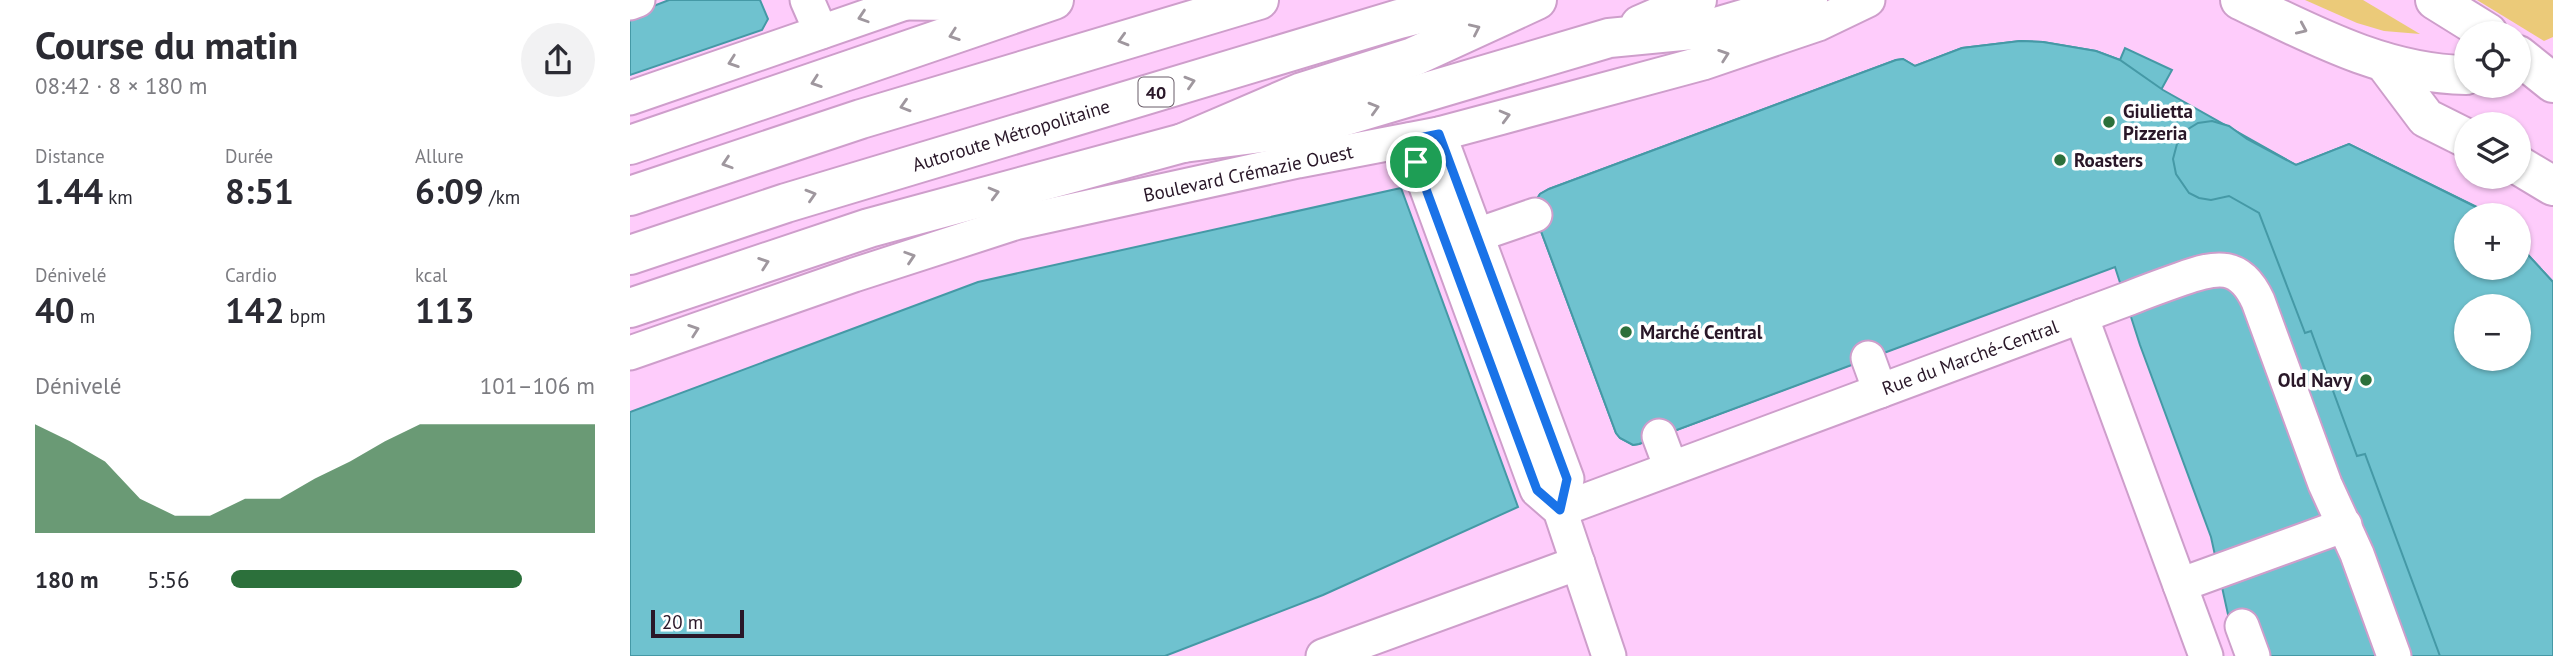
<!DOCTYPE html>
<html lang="fr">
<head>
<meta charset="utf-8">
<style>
	body { margin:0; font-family:"PT Sans",sans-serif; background:#f2f2f3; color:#2b2b33; height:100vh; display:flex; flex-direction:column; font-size:26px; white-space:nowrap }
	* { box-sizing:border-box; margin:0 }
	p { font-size:23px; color:#7c7c81 }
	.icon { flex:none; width:38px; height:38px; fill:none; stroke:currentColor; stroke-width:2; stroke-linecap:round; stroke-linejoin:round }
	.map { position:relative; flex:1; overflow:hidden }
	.drawer { display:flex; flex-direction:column; background:#fff; width:630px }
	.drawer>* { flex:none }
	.controls { position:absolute; left:1824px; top:21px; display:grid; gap:14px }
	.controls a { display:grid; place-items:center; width:77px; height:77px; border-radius:50%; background:#fff; box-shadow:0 2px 5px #0004; font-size:35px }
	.scale { position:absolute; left:21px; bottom:18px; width:93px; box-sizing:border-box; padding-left:7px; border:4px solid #291728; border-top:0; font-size:19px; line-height:24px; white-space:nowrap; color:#291728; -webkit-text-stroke:5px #fff; paint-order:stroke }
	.pin { position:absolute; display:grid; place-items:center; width:60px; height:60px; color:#fff; margin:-30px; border:4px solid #fff; border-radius:50%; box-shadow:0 2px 7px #0007 }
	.round { display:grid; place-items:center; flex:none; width:74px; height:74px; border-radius:37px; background:#f2f2f3 }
	.headline { display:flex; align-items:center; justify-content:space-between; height:119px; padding:0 35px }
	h1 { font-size:38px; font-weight:600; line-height:52px }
	.figures { display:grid; grid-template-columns:repeat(3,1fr); gap:10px; height:119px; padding:7px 35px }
	.figures div { display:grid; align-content:center }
	.figures b { font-size:35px; font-weight:600 }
	.figures small { font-size:19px; font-weight:400 }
	.figures p { font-size:19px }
	.chart { height:196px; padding:14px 35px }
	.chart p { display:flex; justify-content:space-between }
	.chart svg { width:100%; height:126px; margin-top:7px; fill:#2c703b; opacity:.7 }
	ul { padding:0 35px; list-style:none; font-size:23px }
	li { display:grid; grid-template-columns:112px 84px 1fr; align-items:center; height:52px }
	li i { height:18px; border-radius:9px; background:#2c703b }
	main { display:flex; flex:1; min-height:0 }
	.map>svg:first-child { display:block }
</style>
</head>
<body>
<main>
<section class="drawer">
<div class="headline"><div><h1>Course du matin</h1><p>08:42 · 8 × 180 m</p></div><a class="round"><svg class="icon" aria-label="share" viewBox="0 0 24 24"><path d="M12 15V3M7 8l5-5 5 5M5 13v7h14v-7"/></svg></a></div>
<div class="figures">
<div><p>Distance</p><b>1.44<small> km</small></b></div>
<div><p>Durée</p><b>8:51</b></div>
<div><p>Allure</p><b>6:09<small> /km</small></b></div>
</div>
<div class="figures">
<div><p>Dénivelé</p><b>40<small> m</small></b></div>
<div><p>Cardio</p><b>142<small> bpm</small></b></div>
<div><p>kcal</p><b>113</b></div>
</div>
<div class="chart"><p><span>Dénivelé</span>101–106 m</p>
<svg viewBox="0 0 160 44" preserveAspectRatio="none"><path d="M0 44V6L10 12L20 19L30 32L40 38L50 38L60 32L70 32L80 25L90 19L100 12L110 6L120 6L130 6L140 6L150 6L160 6V44z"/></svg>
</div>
<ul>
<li><b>180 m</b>5:56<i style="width:80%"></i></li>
</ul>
</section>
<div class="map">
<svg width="1923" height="656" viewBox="0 0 1923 656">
	<rect width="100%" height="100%" fill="#feccfb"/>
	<g fill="#ebca79">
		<polygon points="1675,0 1733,0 1790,34 1754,31 1727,23"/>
		<polygon points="1847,0 1923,0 1923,37 1914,41"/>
	</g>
	<g fill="#6fc2cf" stroke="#4599a6" stroke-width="2" fill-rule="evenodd">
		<polygon points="39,0 130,0 138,19 132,30 0,75 0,15"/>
		<polygon points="1390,41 1413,42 1466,51 1490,60 1495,48 1542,70 1520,110 1504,128 1483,148 1459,163 1456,159 1446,164 1450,176 1377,206 1369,190 1373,188 1369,178 1330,194 1368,292 1368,302 1365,309 1359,313 1009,444 1003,445 990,438 986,433 905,215 905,202 910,194 919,189 1266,60 1273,59 1285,66 1332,48"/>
		<path d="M1390,41L1413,42L1466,51L1490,60L1533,90L1666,165L1719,144L1863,215H1836V268H1888V244L1923,282V656H1612L1599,619L1581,537L1510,345L1485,267L1009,444L1003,445L990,438L986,433L905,215V202L910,194L919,189L1266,60L1273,59L1285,66L1332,48ZM1836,306H1888V359H1836Z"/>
		<path d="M1582,121L1599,126L1617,139L1666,165L1719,144L1862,215H1836V268H1888V244L1923,282V656H1810L1735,454L1727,456L1681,331L1675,333L1629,213L1599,196L1581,200L1569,198L1559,193L1546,174L1543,159L1547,144L1555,131L1568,123ZM1836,306H1888V359H1836Z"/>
		<polygon points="771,188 888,507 693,595 535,656 0,656 0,412 348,282"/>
	</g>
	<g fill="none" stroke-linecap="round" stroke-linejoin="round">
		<defs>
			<g id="minor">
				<polyline points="177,0 191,32"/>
				<polyline points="0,3 8,0"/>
				<polyline points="276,3 400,4"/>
				<polyline points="0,98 284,0"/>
				<polyline points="809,134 937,479 930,510"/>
				<polyline points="779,140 904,482 907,490 930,510 979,656"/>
				<polyline points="847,235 905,215"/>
				<polyline points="1451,316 1576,656"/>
				<polyline points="0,353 224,275 385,223 668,161 809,134 869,118 1073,63 1188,24 1238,0"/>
				<polyline points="1238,358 1250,391"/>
				<polyline points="1029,436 1041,468"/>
				<path d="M930,510L1500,298C1517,291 1534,285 1551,279C1587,266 1610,262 1628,301L1695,484L1727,554L1764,656"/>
				<polyline points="1550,585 1715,525"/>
				<polyline points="1612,626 1623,656"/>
				<polyline points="693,656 948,563"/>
			</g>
			<g id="major">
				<path d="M1610,0C1681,34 1755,74 1836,75"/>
				<polyline points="1805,0 1858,33"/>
				<polyline points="1010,25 1067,0"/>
				<polyline points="1888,55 1923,83"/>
				<polyline points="1754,62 1796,118 1836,138"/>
				<polyline points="0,145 424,0"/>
				<polyline points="1888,165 1923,186"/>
				<polyline points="0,308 239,228 553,143 678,127 979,38 1083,28 1178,0"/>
			</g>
			<g id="highway">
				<polyline points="553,143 672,92 783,57 907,0"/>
				<polyline points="0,196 231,119 629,0"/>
				<polyline points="0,255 156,203 769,19 844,0"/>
			</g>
		</defs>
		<use href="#minor" stroke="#ce9ecb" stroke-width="37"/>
		<use href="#major" stroke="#ce9ecb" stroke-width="42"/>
		<use href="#highway" stroke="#ce9ecb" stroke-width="42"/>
		<use href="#minor" stroke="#fff" stroke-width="33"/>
		<use href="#major" stroke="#fff" stroke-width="38"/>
		<use href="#highway" stroke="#fff" stroke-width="38"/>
	</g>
	<defs><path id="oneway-chevron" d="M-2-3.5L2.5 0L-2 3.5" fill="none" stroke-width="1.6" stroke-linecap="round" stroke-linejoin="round" transform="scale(1.75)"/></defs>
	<g stroke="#9f979e">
		<use href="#oneway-chevron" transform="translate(233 17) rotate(162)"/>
		<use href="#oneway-chevron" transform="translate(845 29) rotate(-25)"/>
		<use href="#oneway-chevron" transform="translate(1672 29) rotate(24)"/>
		<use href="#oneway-chevron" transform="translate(324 35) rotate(161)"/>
		<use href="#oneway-chevron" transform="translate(493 40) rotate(164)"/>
		<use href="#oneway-chevron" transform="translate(1094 55) rotate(-19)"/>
		<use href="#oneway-chevron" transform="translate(103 62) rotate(161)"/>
		<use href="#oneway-chevron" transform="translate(186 82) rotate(161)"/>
		<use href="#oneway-chevron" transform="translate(560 82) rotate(-17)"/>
		<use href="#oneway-chevron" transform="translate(275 106) rotate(163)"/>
		<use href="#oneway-chevron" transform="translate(744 108) rotate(-16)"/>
		<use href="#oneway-chevron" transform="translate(875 116) rotate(-15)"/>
		<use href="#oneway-chevron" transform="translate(97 163) rotate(162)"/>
		<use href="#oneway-chevron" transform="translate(364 193) rotate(-15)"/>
		<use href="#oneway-chevron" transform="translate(181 195) rotate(-17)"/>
		<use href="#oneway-chevron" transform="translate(280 257) rotate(-18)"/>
		<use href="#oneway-chevron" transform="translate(134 263) rotate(-19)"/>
		<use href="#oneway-chevron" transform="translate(64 330) rotate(-19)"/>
	</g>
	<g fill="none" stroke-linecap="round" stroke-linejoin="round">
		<defs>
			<polygon id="route" points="809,134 937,479 930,510 907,490 904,482 786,162 779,140"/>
		</defs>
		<use href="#route" stroke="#fff" stroke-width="14"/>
		<use href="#route" stroke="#1a73e8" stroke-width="9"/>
	</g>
	<g fill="#2c703b" stroke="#fff" stroke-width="2.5">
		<circle cx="1479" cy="122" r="7"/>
		<circle cx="1430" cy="160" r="7"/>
		<circle cx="996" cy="332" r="7"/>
		<circle cx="1736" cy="380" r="7"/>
	</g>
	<g text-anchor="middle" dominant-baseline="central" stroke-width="7" stroke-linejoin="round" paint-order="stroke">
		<rect fill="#fff" stroke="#695d68" stroke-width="2" x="508.5" y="77.5" width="35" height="29" rx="5"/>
		<g font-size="18" font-weight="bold" fill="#291728">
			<text x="526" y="92">40</text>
		</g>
		<g font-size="19" font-weight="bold" fill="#291728" stroke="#fff" text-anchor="start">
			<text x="1493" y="111">Giulietta<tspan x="1493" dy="22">Pizzeria</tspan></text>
			<text x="1444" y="160">Roasters</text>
			<text x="1010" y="332">Marché Central</text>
			<text x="1722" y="380" text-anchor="end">Old Navy</text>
		</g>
		<g font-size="19" fill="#291728" stroke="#fff">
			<text transform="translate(381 135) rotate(-17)">Autoroute Métropolitaine</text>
			<text transform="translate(618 173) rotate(-12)">Boulevard Crémazie Ouest</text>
			<text transform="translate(1340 357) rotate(-20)">Rue du Marché-Central</text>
		</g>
	</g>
</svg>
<div class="controls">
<a><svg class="icon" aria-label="locate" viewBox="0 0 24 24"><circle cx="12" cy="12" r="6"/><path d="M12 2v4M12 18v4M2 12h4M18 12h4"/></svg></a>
<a><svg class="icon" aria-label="layers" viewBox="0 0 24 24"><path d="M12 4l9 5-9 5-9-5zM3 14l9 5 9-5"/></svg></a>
<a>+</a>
<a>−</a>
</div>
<div class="scale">20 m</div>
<div class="pin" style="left:786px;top:162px;background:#1e9e55"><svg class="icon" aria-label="arrive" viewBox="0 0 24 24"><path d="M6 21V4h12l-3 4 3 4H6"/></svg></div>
</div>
</main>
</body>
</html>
